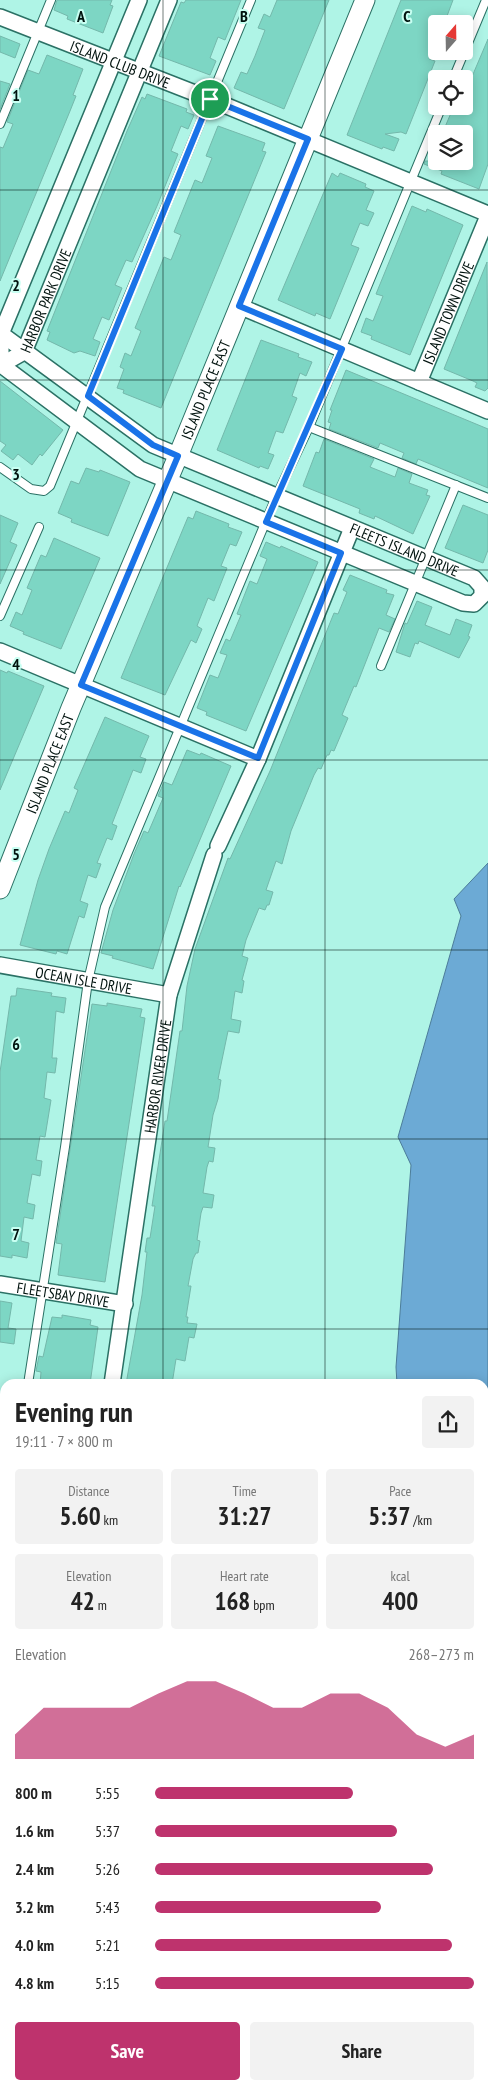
<!DOCTYPE html>
<html lang="en">
<head>
<meta charset="utf-8">
<style>
	body { margin:0; font-family:"PT Sans Narrow",sans-serif; background:#f2f2f2; color:#222; height:100vh; display:flex; flex-direction:column; font-size:19px; white-space:nowrap }
	* { box-sizing:border-box; margin:0 }
	p { font-size:16px; color:#767676 }
	.icon { flex:none; width:28px; height:28px; fill:none; stroke:currentColor; stroke-width:2; stroke-linecap:round; stroke-linejoin:round }
	.map { position:relative; flex:1; overflow:hidden }
	.side { position:absolute; left:0px; top:1379px; width:489px; height:711px; display:flex; flex-direction:column; background:#fff; border-radius:15px 15px 0 0; box-shadow:0 2px 12px #0003 }
	.side>* { flex:none }
	.needle { width:32px; rotate:20deg }
	.buttons { position:absolute; left:428px; top:15px; display:grid; gap:10px }
	.buttons a { display:grid; place-items:center; width:45px; height:45px; border-radius:5px; background:#fff; box-shadow:0 2px 12px #0003; font-size:25px }
	.pin { position:absolute; display:grid; place-items:center; width:42px; height:42px; color:#fff; margin:-21px; border:2px solid #fff; border-radius:50%; box-shadow:0 1px 5px #0007 }
	.round { display:grid; place-items:center; flex:none; width:52px; height:52px; border-radius:5px; background:#f2f2f2 }
	.summary { display:flex; align-items:center; justify-content:space-between; height:85px; padding:0 15px }
	h1 { font-size:28px; font-weight:700; line-height:38px }
	.metrics { display:grid; grid-template-columns:repeat(3,1fr); gap:8px; height:85px; padding:5px 15px }
	.metrics div { display:grid; align-content:center; border-radius:5px; background:#f2f2f2; text-align:center }
	.metrics b { font-size:25px; font-weight:700 }
	.metrics small { font-size:14px; font-weight:400 }
	.metrics p { font-size:14px }
	.chart { height:140px; padding:10px 15px }
	.chart p { display:flex; justify-content:space-between }
	.chart svg { width:100%; height:90px; margin-top:5px; fill:#be336d; opacity:.7 }
	.primary-button { display:flex; gap:10px; margin-top:auto; padding:10px 15px }
	.primary-button a { flex:1; height:58px; border-radius:5px; background:#be336d; color:#fff; font-size:20px; font-weight:700; line-height:58px; text-align:center }
	.primary-button a+a { background:#f2f2f2; color:#222 }
	ul { padding:0 15px; list-style:none; font-size:16px }
	li { display:grid; grid-template-columns:80px 60px 1fr; align-items:center; height:38px }
	li i { height:12px; border-radius:6px; background:#be336d }
	.map>svg:first-child { display:block }
</style>
</head>
<body>
<div class="map">
<svg width="488" height="2089" viewBox="0 0 488 2089">
	<rect width="100%" height="100%" fill="#aff4e6"/>
	<g fill="#6caad5" stroke="#4c7c99">
		<polygon points="488,863 488,1868 484,1872 484,1384 397,1384 396,1367 411,1165 398,1137 461,916 454,899"/>
		<polygon points="5,1953 5,2085 290,2085 286,2089 0,2089 0,1956"/>
	</g>
	<g fill="#7dd6c4" stroke="#74b8ab">
		<polygon points="57,0 112,0 110,5 113,6 103,33 67,19 68,16 54,10"/>
		<polygon points="186,0 241,0 225,40 218,37 210,58 216,61 210,75 159,56 181,2 184,3"/>
		<polygon points="277,0 329,0 284,109 234,88 241,72 247,74 255,56 265,30 258,28 264,14 270,17"/>
		<polygon points="401,0 453,0 444,24 436,24 436,39 429,59 435,61 406,134 401,132 385,134 399,139 394,151 383,147 382,149 347,135"/>
		<polygon points="0,36 20,44 15,58 0,52"/>
		<polygon points="488,39 488,164 479,189 441,174 442,171 424,164 425,161 464,161 464,134 442,134 454,106 464,106 464,76 471,79"/>
		<polygon points="47,55 83,69 73,95 76,96 70,111 0,281 0,147 3,148 13,124 7,122 28,70 39,74"/>
		<polygon points="0,81 10,84 0,109"/>
		<polygon points="147,94 187,109 186,112 194,115 188,129 181,126 171,151 178,154 157,206 132,262 126,260 115,285 122,288 109,320 102,317 93,339 100,342 95,356 80,351 74,353 47,340 50,332 47,331 127,131 142,97 145,99"/>
		<polygon points="218,126 265,143 262,151 266,152 161,408 123,393 124,390 117,388 124,369 120,367 125,353 131,356 141,331 135,328 164,257 171,260 181,235 174,232 195,180 202,183 212,158 206,156"/>
		<polygon points="332,173 338,177 340,173 366,184 365,187 374,191 366,210 374,213 368,226 360,223 351,245 359,248 330,319 316,313 315,316 278,300"/>
		<polygon points="412,206 426,212 427,209 463,225 410,355 371,339 372,336 361,332 366,318 373,321 383,296 376,294"/>
		<polygon points="487,262 488,388 485,391 475,387 477,383 473,381 444,369"/>
		<polygon points="261,340 299,354 298,357 312,362 306,376 300,373 292,396 297,398 283,433 276,431 268,453 274,455 268,469 260,466 259,468 217,450"/>
		<polygon points="346,370 488,429 488,488 418,459 416,464 402,458 404,453 380,443 378,448 329,429 331,423 328,422 332,410 330,410"/>
		<polygon points="0,381 63,430 42,456 40,454 32,465 18,454 13,460 1,451 6,445 0,441"/>
		<polygon points="324,439 374,459 370,467 395,477 398,468 412,474 409,483 428,490 426,495 430,496 413,534 375,516 374,519 359,513 360,509 303,486 316,452 319,453"/>
		<polygon points="86,468 99,472 100,470 130,482 108,536 71,522 72,519 58,513 71,481 79,484"/>
		<polygon points="463,505 488,515 488,550 483,563 445,548"/>
		<polygon points="196,511 229,524 228,527 242,532 236,546 230,544 221,566 227,568 214,601 208,598 197,626 202,629 196,643 191,640 165,695 121,678 188,517 193,519"/>
		<polygon points="0,515 18,523 10,542 17,545 0,584"/>
		<polygon points="54,538 100,558 61,649 23,634 24,632 10,626 16,612 22,615 32,590 27,588 41,555 46,557"/>
		<polygon points="266,542 280,548 281,546 318,562 246,731 206,715 207,712 197,708 210,675 218,678 227,655 220,653 226,639 230,641 241,615 237,614 250,581 257,584 267,559 260,556"/>
		<polygon points="350,575 387,590 386,593 394,595 386,615 395,619 389,632 379,628 356,687 354,686 342,715 348,718 334,751 331,750 329,755 327,755 321,769 318,768 314,775 291,831 282,864 276,861 266,890 273,892 269,905 267,905 265,910 259,908 246,940 242,956 248,958 242,980 244,981 242,993 235,991 231,1019 241,1021 239,1033 228,1031 218,1079 221,1080 218,1099 213,1115 208,1147 215,1148 213,1162 209,1161 207,1167 203,1193 214,1195 212,1208 203,1207 201,1213 197,1240 200,1241 198,1253 196,1253 193,1259 188,1286 191,1286 186,1317 188,1317 187,1323 197,1324 194,1338 189,1337 185,1361 176,1359 172,1384 126,1384 142,1295 147,1252 145,1252 147,1238 150,1238 155,1206 152,1206 165,1121 167,1121 180,1031 182,1031 187,986 195,949 228,858 230,859 270,771 334,613 338,614 347,592 343,590"/>
		<polygon points="417,601 432,607 425,625 450,635 456,619 472,625 468,636 470,637 459,658 419,641 418,644 415,643 410,657 396,652 405,623 407,624"/>
		<polygon points="0,670 7,673 8,671 44,686 0,790"/>
		<polygon points="105,717 149,736 140,757 146,759 141,773 133,770 112,824 117,826 112,840 107,838 97,863 101,864 96,878 88,875 80,901 88,904 84,918 79,916 67,954 57,951 56,954 20,945 38,880 49,849 65,811 69,813 78,790 74,788"/>
		<polygon points="187,750 200,755 201,753 231,766 180,887 179,886 153,969 112,958 113,956 101,953 113,910 134,854 144,831 148,833 163,798 158,796 164,782 172,785"/>
		<polygon points="17,988 52,993 51,996 66,998 64,1013 56,1011 52,1058 57,1058 55,1073 47,1072 44,1098 51,1100 45,1137 40,1136 36,1160 42,1161 40,1176 32,1174 27,1203 35,1205 33,1219 24,1217 21,1241 29,1243 27,1258 12,1255 12,1258 0,1256 0,1072 11,996 16,996"/>
		<polygon points="107,1003 142,1009 140,1017 145,1018 105,1282 58,1275 62,1244 56,1243 92,1004 107,1006"/>
		<polygon points="0,1301 12,1303 8,1328 16,1329 14,1344 0,1342"/>
		<polygon points="62,1315 91,1320 90,1325 98,1327 90,1384 40,1384 41,1372 36,1371 39,1356 43,1357 52,1317 62,1318"/>
	</g>
	<g fill="none" stroke-linecap="round" stroke-linejoin="round">
		<defs>
			<g id="service">
				<polyline points="453,79 486,0"/>
				<polyline points="0,124 51,0"/>
				<polyline points="309,427 488,498"/>
				<polyline points="0,467 31,489 44,491 50,486 251,0"/>
				<polyline points="0,616 39,527"/>
				<polyline points="381,666 456,485"/>
				<polyline points="28,1384 65,1147 88,981 105,907 276,497 309,427 442,106"/>
			</g>
			<g id="minor">
				<path id="s1" d="M0,17L210,99L488,214"/>
				<polyline points="239,306 488,411"/>
				<path id="s2" d="M0,333L153,445L474,578L482,587V596L474,604L463,603L140,469L0,364"/>
				<path id="s3" d="M1,365L24,352L169,0"/>
				<polyline points="1,365 1,334 139,0"/>
				<path id="s4" d="M419,382L488,216"/>
				<polyline points="0,651 258,759"/>
				<polyline points="218,846 258,759 352,528"/>
				<path id="s5" d="M0,965L169,995"/>
				<path id="s6" d="M0,1284L125,1304"/>
				<path id="s7" d="M112,1384L169,995L214,855"/>
				<polyline points="0,1652 5,1655"/>
				<polyline points="0,1698 5,1691"/>
			</g>
			<g id="tertiary">
				<path id="s8" d="M0,889L71,708L178,456L365,0"/>
			</g>
		</defs>
		<use href="#service" stroke="#2b7165" stroke-width="10"/>
		<use href="#minor" stroke="#2b7165" stroke-width="18"/>
		<use href="#tertiary" stroke="#2b7165" stroke-width="21"/>
		<use href="#service" stroke="#fff" stroke-width="8"/>
		<use href="#minor" stroke="#fff" stroke-width="15"/>
		<use href="#tertiary" stroke="#fff" stroke-width="19"/>
		<polyline stroke="#41655e" stroke-width="4" stroke-dasharray="2.5 5" stroke-linecap="butt" points="486,2089 488,2085"/>
	</g>
	<g fill="none" stroke-linecap="round" stroke-linejoin="round">
		<defs>
			<polygon id="route" points="210,99 308,139 239,306 342,349 266,522 341,553 258,758 81,685 178,456 153,445 88,396"/>
		</defs>
		<use href="#route" stroke="#fff" stroke-width="10"/>
		<use href="#route" stroke="#1a73e8" stroke-width="6"/>
	</g>
	<path fill="none" stroke="#00120e" stroke-width="1" stroke-opacity="0.55" d="M163,0V1384M325,0V1384M0,190H488M0,380H488M0,570H488M0,760H488M0,950H488M0,1139H488M0,1329H488M0,1519H5M484,1519H488M0,1709H5M484,1709H488M0,1899H5M484,1899H488M163,2085V2089M325,2085V2089"/>
	<g text-anchor="middle" dominant-baseline="central" stroke-width="4" stroke-linejoin="round" paint-order="stroke">
		<g font-size="15" fill="#00120e" stroke="#c8fff2">
			<text stroke="none"><textPath href="#s1" startOffset="129">ISLAND CLUB DRIVE</textPath></text>
			<text stroke="none"><textPath href="#s3" startOffset="82">HARBOR PARK DRIVE</textPath></text>
			<text stroke="none"><textPath href="#s4" startOffset="75">ISLAND TOWN DRIVE</textPath></text>
			<text stroke="none"><textPath href="#s8" startOffset="540">ISLAND PLACE EAST</textPath></text>
			<text stroke="none"><textPath href="#s2" startOffset="462">FLEETS ISLAND DRIVE</textPath></text>
			<text stroke="none"><textPath href="#s8" startOffset="135">ISLAND PLACE EAST</textPath></text>
			<text stroke="none"><textPath href="#s5" startOffset="85">OCEAN ISLE DRIVE</textPath></text>
			<text stroke="none"><textPath href="#s7" startOffset="311">HARBOR RIVER DRIVE</textPath></text>
			<text stroke="none"><textPath href="#s6" startOffset="64">FLEETSBAY DRIVE</textPath></text>
		</g>
	</g>
	<g font-size="16" text-anchor="middle" font-weight="bold" fill="#00120e" stroke="#c8fff2" stroke-width="4" stroke-linejoin="round" paint-order="stroke">
		<text x="81" y="22">A</text>
		<text x="244" y="22">B</text>
		<text x="407" y="22">C</text>
		<text x="16" y="101">1</text>
		<text x="16" y="291">2</text>
		<text x="16" y="480">3</text>
		<text x="16" y="670">4</text>
		<text x="16" y="860">5</text>
		<text x="16" y="1050">6</text>
		<text x="16" y="1240">7</text>
	</g>
</svg>
<div class="buttons">
<a><svg class="needle" viewBox="-14 -14 28 28"><path d="M0-13l5 13h-10z" fill="#e53935"/><path d="M0 13l5-13h-10z" fill="#767676"/></svg></a>
<a><svg class="icon" aria-label="locate" viewBox="0 0 24 24"><circle cx="12" cy="12" r="6"/><path d="M12 2v4M12 18v4M2 12h4M18 12h4"/></svg></a>
<a><svg class="icon" aria-label="layers" viewBox="0 0 24 24"><path d="M12 4l9 5-9 5-9-5zM3 14l9 5 9-5"/></svg></a>
</div>
<div class="pin" style="left:210px;top:99px;background:#1e9e55"><svg class="icon" aria-label="arrive" viewBox="0 0 24 24"><path d="M6 21V4h12l-3 4 3 4H6"/></svg></div>
<section class="side">
<div class="summary"><div><h1>Evening run</h1><p>19:11 · 7 × 800 m</p></div><a class="round"><svg class="icon" aria-label="share" viewBox="0 0 24 24"><path d="M12 15V3M7 8l5-5 5 5M5 13v7h14v-7"/></svg></a></div>
<div class="metrics">
<div><p>Distance</p><b>5.60<small> km</small></b></div>
<div><p>Time</p><b>31:27</b></div>
<div><p>Pace</p><b>5:37<small> /km</small></b></div>
</div>
<div class="metrics">
<div><p>Elevation</p><b>42<small> m</small></b></div>
<div><p>Heart rate</p><b>168<small> bpm</small></b></div>
<div><p>kcal</p><b>400</b></div>
</div>
<div class="chart"><p><span>Elevation</span>268–273 m</p>
<svg viewBox="0 0 160 44" preserveAspectRatio="none"><path d="M0 44V32L10 19L20 19L30 19L40 19L50 12L60 6L70 6L80 12L90 19L100 19L110 12L120 12L130 19L140 32L150 38L160 32V44z"/></svg>
</div>
<ul>
<li><b>800 m</b>5:55<i style="width:62%"></i></li>
<li><b>1.6 km</b>5:37<i style="width:76%"></i></li>
<li><b>2.4 km</b>5:26<i style="width:87%"></i></li>
<li><b>3.2 km</b>5:43<i style="width:71%"></i></li>
<li><b>4.0 km</b>5:21<i style="width:93%"></i></li>
<li><b>4.8 km</b>5:15<i style="width:100%"></i></li>
</ul>
<div class="primary-button"><a>Save</a><a>Share</a></div>
</section>
</div>
</body>
</html>
